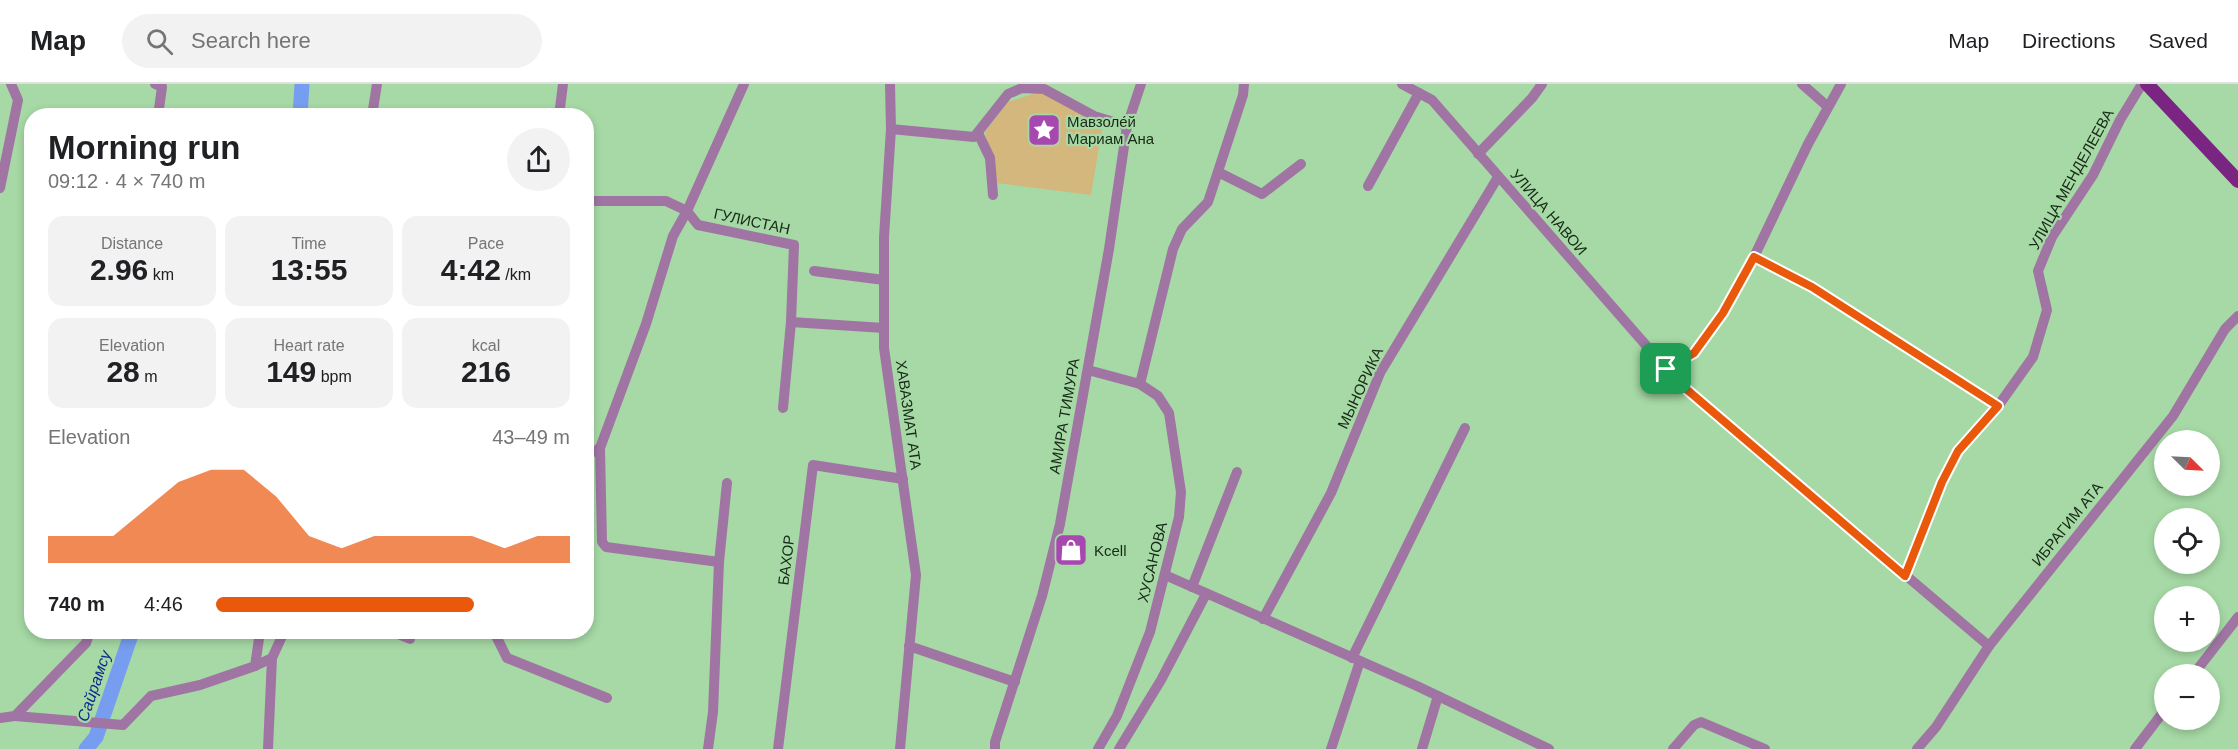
<!DOCTYPE html>
<html lang="en">
<head>
<meta charset="utf-8">
<style>
	body { margin:0; font-family:Arial,sans-serif; background:#f2f2f2; color:#202124; height:100vh; display:flex; flex-direction:column; font-size:22px; white-space:nowrap }
	* { box-sizing:border-box; margin:0 }
	p { font-size:20px; color:#757577 }
	.icon { flex:none; width:33px; height:33px; fill:none; stroke:currentColor; stroke-width:2; stroke-linecap:round; stroke-linejoin:round }
	.map { position:relative; flex:1; overflow:hidden }
	.drawer { position:absolute; left:24px; top:24px; width:570px; height:531px; display:flex; flex-direction:column; background:#fff; border-radius:24px; box-shadow:0 3px 9px #0003 }
	.drawer>* { flex:none }
	.needle { width:39px; rotate:114deg }
	.tools { position:absolute; left:2154px; top:346px; display:grid; gap:12px }
	.tools a { display:grid; place-items:center; width:66px; height:66px; border-radius:50%; background:#fff; box-shadow:0 3px 9px #0003; font-size:30px }
	.pin { position:absolute; display:grid; place-items:center; width:51px; height:51px; color:#fff; margin:-26px; border-radius:12px; box-shadow:0 3px 9px #0006 }
	.round { display:grid; place-items:center; flex:none; width:63px; height:63px; border-radius:32px; background:#f2f2f2 }
	.head { display:flex; align-items:center; justify-content:space-between; height:102px; padding:0 24px }
	h1 { font-size:33px; font-weight:700; line-height:45px }
	.stats { display:grid; grid-template-columns:repeat(3,1fr); gap:9px; height:102px; padding:6px 24px }
	.stats div { display:grid; align-content:center; border-radius:15px; background:#f2f2f2; text-align:center }
	.stats b { font-size:30px; font-weight:700 }
	.stats small { font-size:16px; font-weight:400 }
	.stats p { font-size:16px }
	.chart { height:168px; padding:12px 24px }
	.chart p { display:flex; justify-content:space-between }
	.chart svg { width:100%; height:108px; margin-top:6px; fill:#ea580c; opacity:.7 }
	ul { padding:0 24px; list-style:none; font-size:20px }
	li { display:grid; grid-template-columns:96px 72px 1fr; align-items:center; height:45px }
	li i { height:15px; border-radius:8px; background:#ea580c }
	header { display:flex; align-items:center; gap:36px; box-sizing:border-box; height:84px; padding:0 30px; background:#fff; border-bottom:2px solid #e0e0e0 }
	header strong { font-size:28px }
	nav { display:flex; gap:33px; margin-inline-start:auto; font-size:21px }
	.search { width:420px; height:54px; background:#f2f2f2; display:flex; align-items:center; gap:15px; box-sizing:border-box; padding:0 21px; border-radius:33px; color:#757577; font-size:22px }
	.map>svg:first-child { display:block }
</style>
</head>
<body>
<header>
<strong>Map</strong>
<div class="search"><svg class="icon" aria-label="search" viewBox="0 0 24 24"><circle cx="10" cy="10" r="6"/><path d="M15 15l6 6"/></svg>Search here</div>
<nav><a>Map</a><a>Directions</a><a>Saved</a></nav>
</header>
<div class="map">
<svg width="2238" height="665" viewBox="0 0 2238 665">
	<rect width="100%" height="100%" fill="#a6d9a5"/>
	<polygon fill="#d4b77d" points="1039,8 1103,38 1091,111 997,99 985,48 1008,18"/>
	<g fill="none" stroke-linecap="round" stroke-linejoin="round">
		<g stroke="#769df0" stroke-width="15">
			<polyline points="300,32 302,0"/>
			<polyline points="86,665 96,653 132,548"/>
		</g>
		<g stroke="#a075a4" stroke-width="10">
			<polyline points="155,0 162,3 158,32"/>
			<polyline points="890,0 891,45 884,153 884,264 916,491 900,665"/>
			<polyline points="1402,0 1432,16 1678,298 1989,562"/>
			<polyline points="1802,0 1827,22"/>
			<polyline points="372,32 377,0"/>
			<polyline points="559,32 563,0"/>
			<polyline points="891,45 974,53 1008,10 1022,4 1044,5 1094,32 1127,42"/>
			<polyline points="978,49 990,74 993,111"/>
			<polyline points="1478,70 1532,14 1542,0"/>
			<polyline points="1218,88 1262,110 1301,80"/>
			<polyline points="1368,102 1419,9"/>
			<polyline points="0,104 18,16 11,0"/>
			<polyline points="586,117 666,117 687,127 698,141 794,161 791,238 783,324"/>
			<polyline points="1754,173 1812,203 1998,322"/>
			<polyline points="814,187 884,196"/>
			<polyline points="791,238 884,244"/>
			<polyline points="1666,285 1694,269 1723,229 1754,173 1808,60 1841,0"/>
			<polyline points="1088,286 1140,300 1158,312 1169,329 1181,408 1179,433 1150,548 1117,632 1098,665"/>
			<polyline points="1140,300 1173,165 1182,145 1208,118 1243,11 1244,0"/>
			<polyline points="586,372 600,364"/>
			<polyline points="719,478 606,463 602,458 600,364 646,240 673,152 687,127 744,0"/>
			<polyline points="1165,491 1417,602 1549,665"/>
			<polyline points="1905,492 1942,398 1958,367 1996,325 2033,273 2047,226 2038,187 2052,153 2093,91 2120,36 2142,0"/>
			<polyline points="1192,503 1237,388"/>
			<polyline points="1263,535 1331,409 1380,289 1498,93"/>
			<polyline points="393,548 410,555"/>
			<polyline points="494,548 507,574 607,614"/>
			<polyline points="909,562 1015,598"/>
			<polyline points="1352,574 1465,344"/>
			<polyline points="255,582 260,548"/>
			<polyline points="2193,591 2238,533"/>
			<polyline points="15,632 123,641 151,612 200,601 255,582 272,574 284,548"/>
			<polyline points="0,634 15,632 86,559 90,548"/>
			<polyline points="268,665 272,574"/>
			<polyline points="708,665 713,628 719,478 727,399"/>
			<polyline points="778,665 813,381 903,395"/>
			<polyline points="995,665 995,658 1042,512 1060,440 1109,165 1127,42 1141,0"/>
			<polyline points="1119,665 1161,596 1206,510"/>
			<polyline points="1331,665 1360,577"/>
			<polyline points="1422,665 1438,612"/>
			<polyline points="1673,665 1694,641 1701,638 1765,665"/>
			<polyline points="1917,665 1936,643 1989,562 2173,332 2225,245 2238,232"/>
			<polyline points="2135,665 2164,627"/>
		</g>
		<polyline stroke="#792581" stroke-width="14" points="2147,0 2238,97"/>
	</g>
	<g fill="none" stroke-linecap="round" stroke-linejoin="round">
		<defs>
			<polygon id="route" points="1754,173 1812,203 1998,322 1958,367 1942,398 1905,492 1678,298 1666,285 1694,269 1723,229"/>
		</defs>
		<use href="#route" stroke="#fff" stroke-width="12"/>
		<use href="#route" stroke="#ea580c" stroke-width="8"/>
	</g>
	<defs>
		<symbol id="sight-square" viewBox="-11 -11 22 22"><rect x="-9" y="-9" width="18" height="18" rx="4" fill="#a748b0" stroke="#a6d9a5"/><path d="M0-6L1.8-2.2L6-1.7L2.9 1.2L3.7 5.4L0 3.3L-3.7 5.4L-2.9 1.2L-6-1.7L-1.8-2.2Z" fill="#fff"/></symbol>
		<symbol id="shop-square" viewBox="-11 -11 22 22"><rect x="-9" y="-9" width="18" height="18" rx="4" fill="#a748b0" stroke="#a6d9a5"/><path d="M-5-2.5h2.3a2.7 3.5 0 0 1 5.4 0H5L5.5 6h-11ZM-1.5-2.5h3a1.5 2.3 0 0 0-3 0Z" fill="#fff"/></symbol>
	</defs>
	<g fill-rule="evenodd">
		<use href="#sight-square" x="1025" y="27" width="38" height="38"/>
		<use href="#shop-square" x="1052" y="447" width="38" height="38"/>
	</g>
	<g text-anchor="middle" dominant-baseline="central" stroke-width="4.5" stroke-linejoin="round" paint-order="stroke">
		<g font-size="15" fill="#172a17" stroke="#a6d9a5" text-anchor="start">
			<text x="1067" y="37">Мавзоле́й<tspan x="1067" dy="17">Мариам Ана</tspan></text>
			<text x="1094" y="466">Kcell</text>
		</g>
		<g font-size="15" fill="#172a17" stroke="#a6d9a5">
			<text transform="translate(2071 95) rotate(-61)">УЛИЦА МЕНДЕЛЕЕВА</text>
			<text transform="translate(1549 128) rotate(49)">УЛИЦА НАВОИ</text>
			<text transform="translate(752 137) rotate(12)">ГУЛИСТАН</text>
			<text transform="translate(1360 304) rotate(-65)">МЫНОРИКА</text>
			<text transform="translate(909 331) rotate(82)">ХАВАЗМАТ АТА</text>
			<text transform="translate(1064 332) rotate(-80)">АМИРА ТИМУРА</text>
			<text transform="translate(2067 440) rotate(-51)">ИБРАГИМ АТА</text>
			<text transform="translate(786 476) rotate(-83)">БАХОР</text>
			<text transform="translate(1152 478) rotate(-76)">ХУСАНОВА</text>
		</g>
		<g font-size="16" font-style="italic" fill="#0c2e8b" stroke="#a6d9a5">
			<text transform="translate(94 602) rotate(-71)">Сайрамсу</text>
		</g>
	</g>
</svg>
<div class="tools">
<a><svg class="needle" viewBox="-14 -14 28 28"><path d="M0-13l5 13h-10z" fill="#e53935"/><path d="M0 13l5-13h-10z" fill="#757577"/></svg></a>
<a><svg class="icon" aria-label="locate" viewBox="0 0 24 24"><circle cx="12" cy="12" r="6"/><path d="M12 2v4M12 18v4M2 12h4M18 12h4"/></svg></a>
<a>+</a>
<a>−</a>
</div>
<div class="pin" style="left:1666px;top:285px;background:#1e9e55"><svg class="icon" aria-label="arrive" viewBox="0 0 24 24"><path d="M6 21V4h12l-3 4 3 4H6"/></svg></div>
<section class="drawer">
<div class="head"><div><h1>Morning run</h1><p>09:12 · 4 × 740 m</p></div><a class="round"><svg class="icon" aria-label="share" viewBox="0 0 24 24"><path d="M12 15V3M7 8l5-5 5 5M5 13v7h14v-7"/></svg></a></div>
<div class="stats">
<div><p>Distance</p><b>2.96<small> km</small></b></div>
<div><p>Time</p><b>13:55</b></div>
<div><p>Pace</p><b>4:42<small> /km</small></b></div>
</div>
<div class="stats">
<div><p>Elevation</p><b>28<small> m</small></b></div>
<div><p>Heart rate</p><b>149<small> bpm</small></b></div>
<div><p>kcal</p><b>216</b></div>
</div>
<div class="chart"><p><span>Elevation</span>43–49 m</p>
<svg viewBox="0 0 160 44" preserveAspectRatio="none"><path d="M0 44V33L10 33L20 33L30 22L40 11L50 6L60 6L70 17L80 33L90 38L100 33L110 33L120 33L130 33L140 38L150 33L160 33V44z"/></svg>
</div>
<ul>
<li><b>740 m</b>4:46<i style="width:73%"></i></li>
</ul>
</section>
</div>
</body>
</html>
